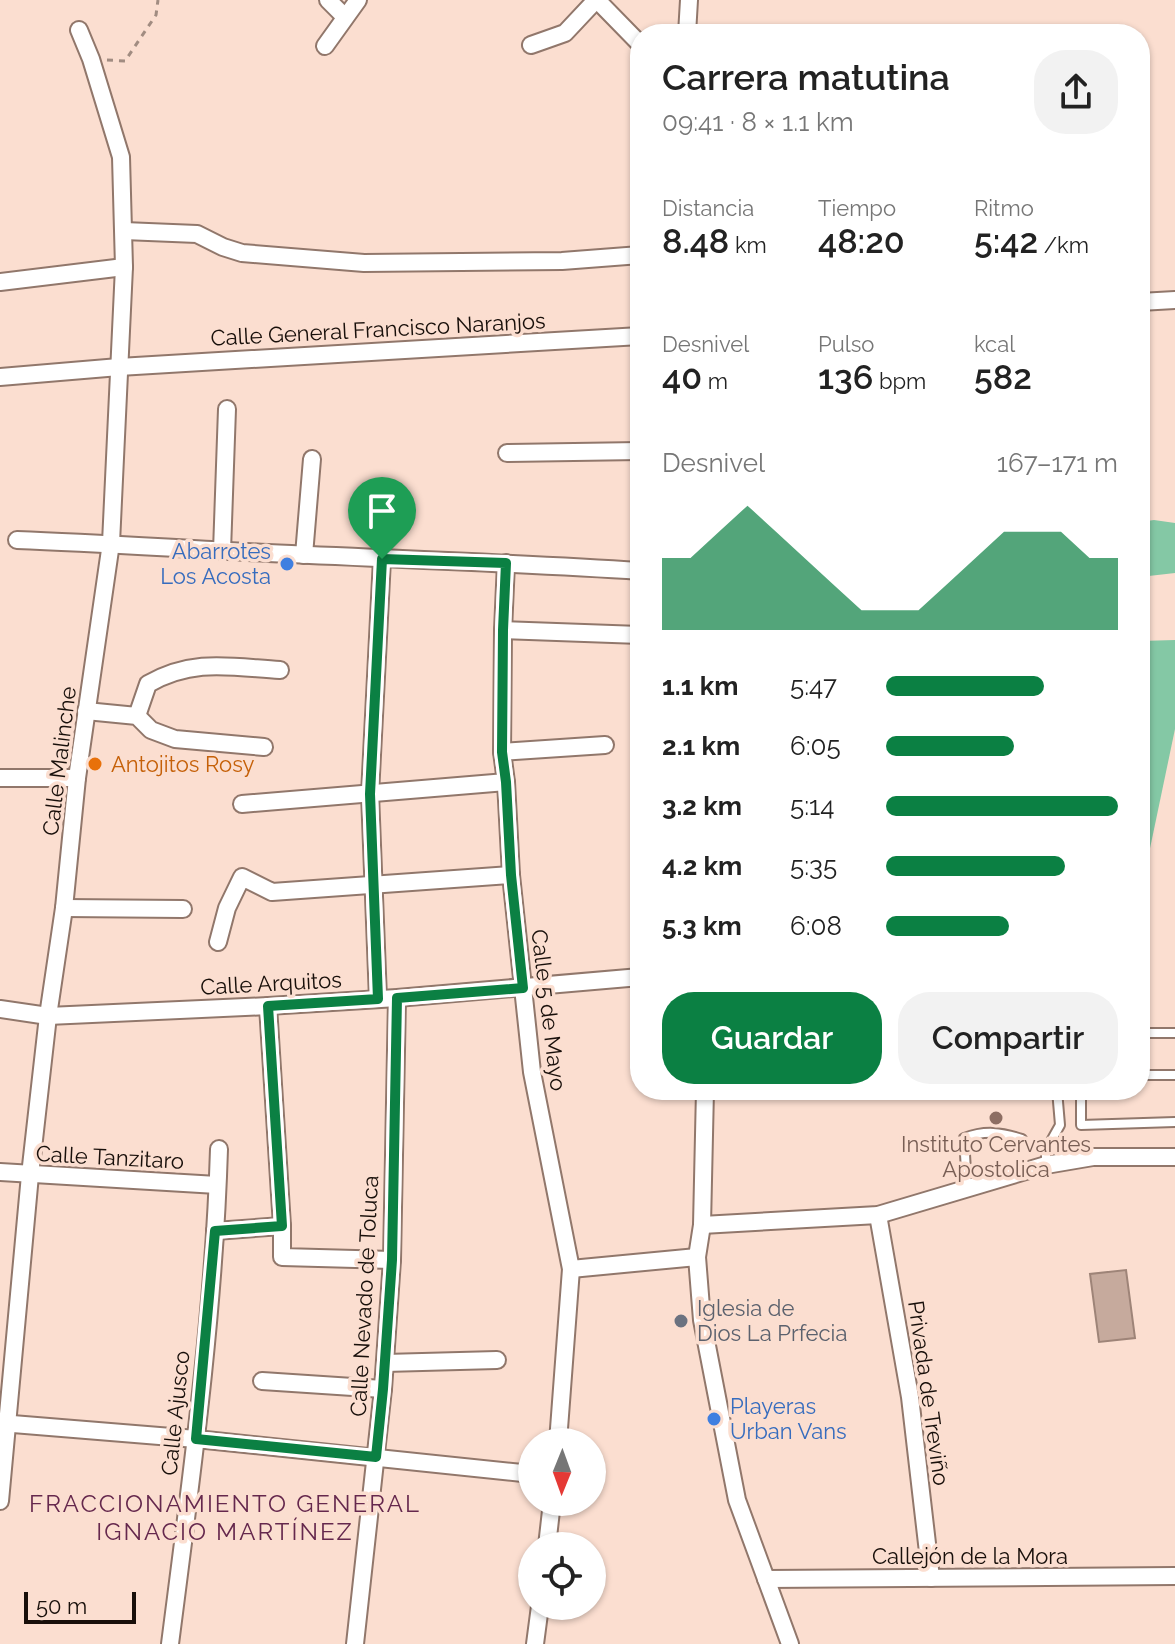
<!DOCTYPE html>
<html lang="es">
<head>
<meta charset="utf-8">
<style>
	body { margin:0; font-family:Raleway,sans-serif; background:#f2f2f2; color:#222; height:100vh; display:flex; flex-direction:column; font-size:30px; white-space:nowrap }
	* { box-sizing:border-box; margin:0 }
	p { font-size:26px; color:#767676 }
	.icon { flex:none; width:44px; height:44px; fill:none; stroke:currentColor; stroke-width:2; stroke-linecap:round; stroke-linejoin:round }
	.map { position:relative; flex:1; overflow:hidden }
	.panel { position:absolute; left:630px; top:24px; width:520px; height:1076px; display:flex; flex-direction:column; background:#fff; border-radius:32px; box-shadow:0 2px 6px #0004 }
	.panel>* { flex:none }
	.needle { width:52px; rotate:181deg }
	.fabs { position:absolute; left:518px; top:1428px; display:grid; gap:16px }
	.fabs a { display:grid; place-items:center; width:88px; height:88px; border-radius:50%; background:#fff; box-shadow:0 2px 6px #0004; font-size:40px }
	.scale { position:absolute; left:24px; bottom:20px; width:112px; box-sizing:border-box; padding-left:8px; border:4px solid #180f0a; border-top:0; font-size:22px; line-height:28px; white-space:nowrap; color:#180f0a; -webkit-text-stroke:6px #fbded0; paint-order:stroke }
	.pin { position:absolute; display:grid; place-items:center; width:68px; height:68px; color:#fff; margin:-82px -34px; border-radius:50% 50% 50% 0; rotate:-45deg; box-shadow:0 0 8px #0007 }
	.pin .icon { rotate:45deg }
	.round { display:grid; place-items:center; flex:none; width:84px; height:84px; border-radius:32px; background:#f2f2f2 }
	.head { display:flex; align-items:center; justify-content:space-between; height:136px; padding:0 32px }
	h1 { font-size:36px; font-weight:600; line-height:60px }
	.stats { display:grid; grid-template-columns:repeat(3,1fr); gap:12px; height:136px; padding:8px 32px }
	.stats div { display:grid; align-content:center }
	.stats b { font-size:34px; font-weight:600 }
	.stats small { font-size:22px; font-weight:400 }
	.stats p { font-size:22px }
	.chart { height:224px; padding:16px 32px }
	.chart p { display:flex; justify-content:space-between }
	.chart svg { width:100%; height:144px; margin-top:8px; fill:#0b8043; opacity:.7 }
	.action { display:flex; gap:16px; margin-top:auto; padding:16px 32px }
	.action a { flex:1; height:92px; border-radius:32px; background:#0b8043; color:#fff; font-size:32px; font-weight:600; line-height:92px; text-align:center }
	.action a+a { background:#f2f2f2; color:#222 }
	ul { padding:0 32px; list-style:none; font-size:26px }
	li { display:grid; grid-template-columns:128px 96px 1fr; align-items:center; height:60px }
	li i { height:20px; border-radius:10px; background:#0b8043 }
	.map>svg:first-child { display:block }
</style>
</head>
<body>
<div class="map">
<svg width="1175" height="1644" viewBox="0 0 1175 1644">
	<rect width="100%" height="100%" fill="#fbded0"/>
	<g fill="#84c8a5">
		<polygon points="1154,520 1175,523 1175,573 1140,577 1140,522"/>
		<polygon points="1175,640 1175,729 1148,858 1140,858 1140,641"/>
	</g>
	<polygon fill="#c6aa9d" stroke="#9e8478" stroke-width="2" points="1126,1270 1135,1338 1099,1342 1090,1274"/>
	<g fill="none" stroke-linecap="round" stroke-linejoin="round">
		<defs>
			<g id="lane">
				<polyline points="1140,1033 1175,1033"/>
				<polyline points="1140,1075 1175,1075"/>
				<polyline points="1081,1090 1081,1125 1175,1122"/>
				<polyline points="1046,1165 1046,1150 1060,1125 1057,1090"/>
				<path d="M967,1187L964,1138C985,1130 1001,1132 1022,1139"/>
			</g>
			<g id="street">
				<polyline points="328,0 345,17"/>
				<polyline points="597,0 640,44"/>
				<polyline points="687,34 689,0"/>
				<polyline points="531,45 565,33 596,0"/>
				<polyline points="325,46 358,0"/>
				<polyline points="124,231 197,234 223,247 242,253 364,263 562,261 640,255"/>
				<polyline points="0,282 124,267"/>
				<polyline points="1140,302 1175,300"/>
				<polyline points="0,377 119,367 640,336"/>
				<polyline points="507,453 640,451"/>
				<path d="M17,540C101,543 184,549 268,553C392,559 516,563 640,571"/>
				<polyline points="222,551 227,409"/>
				<polyline points="304,555 312,459"/>
				<polyline points="506,563 503,630 502,752 506,782 511,875 532,1072 571,1269 558,1442"/>
				<polyline points="503,630 640,635"/>
				<polyline points="86,711 137,716 151,730 175,739 264,747"/>
				<path d="M137,716L148,684C193,658 231,667 280,670"/>
				<polyline points="502,752 605,745"/>
				<polyline points="0,778 77,778"/>
				<polyline points="242,804 506,782"/>
				<polyline points="64,908 183,909"/>
				<polyline points="218,942 227,908 242,877 272,892 511,875"/>
				<polyline points="378,999 370,794 382,559"/>
				<polyline points="268,1006 282,1226 282,1257 392,1260"/>
				<polyline points="0,1009 48,1016 268,1006 397,998 640,977"/>
				<polyline points="705,1090 702,1225 697,1257 702,1320 737,1500 790,1644"/>
				<polyline points="0,1172 217,1185"/>
				<polyline points="878,1215 910,1397 931,1578"/>
				<polyline points="702,1225 878,1215 1046,1165 1093,1157 1175,1157"/>
				<polyline points="215,1231 282,1226"/>
				<polyline points="571,1269 697,1257"/>
				<polyline points="385,1363 497,1360"/>
				<polyline points="262,1381 383,1389"/>
				<polyline points="0,1423 196,1439 532,1474"/>
				<polyline points="0,1501 30,1175 48,1016 64,908 77,778 111,543 124,267 121,157 91,59 79,30"/>
				<polyline points="547,1546 552,1502"/>
				<polyline points="766,1579 1175,1576"/>
				<path d="M170,1644C191,1480 214,1315 219,1149"/>
				<polyline points="355,1644 383,1389 392,1260 397,998"/>
				<polyline points="535,1644 540,1606"/>
			</g>
		</defs>
		<use href="#lane" stroke="#91776b" stroke-width="12"/>
		<use href="#street" stroke="#91776b" stroke-width="20"/>
		<polyline stroke="#a18c81" stroke-width="3" stroke-dasharray="6 6" stroke-linecap="butt" points="107,60 125,61 156,15 158,0"/>
		<use href="#lane" stroke="#fff" stroke-width="8"/>
		<use href="#street" stroke="#fff" stroke-width="16"/>
	</g>
	<g fill="none" stroke-linecap="round" stroke-linejoin="round">
		<defs>
			<polygon id="route" points="382,559 506,563 503,630 502,752 506,782 511,875 523,988 397,998 392,1260 383,1389 376,1457 196,1439 215,1231 282,1226 268,1006 378,999 370,794"/>
		</defs>
		<use href="#route" stroke="#fff" stroke-width="16"/>
		<use href="#route" stroke="#0b8043" stroke-width="10"/>
	</g>
	<g fill="#3f7fe0" stroke="#fbded0" stroke-width="3">
		<circle cx="287" cy="564" r="8"/>
		<circle cx="714" cy="1419" r="8"/>
	</g>
	<circle fill="#e8710a" stroke="#fbded0" stroke-width="3" cx="95" cy="764" r="8"/>
	<circle fill="#8d6e63" stroke="#fbded0" stroke-width="3" cx="996" cy="1118" r="8"/>
	<circle fill="#6b7280" stroke="#fbded0" stroke-width="3" cx="681" cy="1321" r="8"/>
	<g text-anchor="middle" dominant-baseline="central" stroke-width="7" stroke-linejoin="round" paint-order="stroke">
		<g font-size="22" fill="#180f0a" stroke="#fbded0">
			<text transform="translate(378 329) rotate(-3)">Calle General Francisco Naranjos</text>
			<text transform="translate(59 761) rotate(-83)">Calle Malinche</text>
			<text transform="translate(271 983) rotate(-3)">Calle Arquitos</text>
			<text transform="translate(549 1010) rotate(83)">Calle 5 de Mayo</text>
			<text transform="translate(110 1157) rotate(3)">Calle Tanzitaro</text>
			<text transform="translate(364 1296) rotate(-87)">Calle Nevado de Toluca</text>
			<text transform="translate(929 1393) rotate(82)">Privada de Treviño</text>
			<text transform="translate(175 1413) rotate(-84)">Calle Ajusco</text>
			<text x="970" y="1556">Callejón de la Mora</text>
		</g>
		<g font-size="22" fill="#366cbe" stroke="#fbded0" text-anchor="end">
			<text x="271" y="551">Abarrotes<tspan x="271" dy="25">Los Acosta</tspan></text>
			<text x="730" y="1406" text-anchor="start">Playeras<tspan x="730" dy="25">Urban Vans</tspan></text>
		</g>
		<g font-size="22" fill="#c56008" stroke="#fbded0" text-anchor="start">
			<text x="111" y="764">Antojitos Rosy</text>
		</g>
		<g font-size="22" fill="#785e54" stroke="#fbded0">
			<text x="996" y="1144">Instituto Cervantes<tspan x="996" dy="25">Apostolica</tspan></text>
		</g>
		<g font-size="22" fill="#5b616d" stroke="#fbded0" text-anchor="start">
			<text x="697" y="1308">Iglesia de<tspan x="697" dy="25">Dios La Prfecia</tspan></text>
		</g>
		<g font-size="24" letter-spacing="2" fill="#65284d" stroke="#fbded0">
			<text x="225" y="1503">FRACCIONAMIENTO GENERAL<tspan x="225" dy="28">IGNACIO MARTÍNEZ</tspan></text>
		</g>
	</g>
</svg>
<div class="fabs">
<a><svg class="needle" viewBox="-14 -14 28 28"><path d="M0-13l5 13h-10z" fill="#e53935"/><path d="M0 13l5-13h-10z" fill="#767676"/></svg></a>
<a><svg class="icon" aria-label="locate" viewBox="0 0 24 24"><circle cx="12" cy="12" r="6"/><path d="M12 2v4M12 18v4M2 12h4M18 12h4"/></svg></a>
</div>
<div class="scale">50 m</div>
<div class="pin" style="left:382px;top:559px;background:#1e9e55"><svg class="icon" aria-label="arrive" viewBox="0 0 24 24"><path d="M6 21V4h12l-3 4 3 4H6"/></svg></div>
<section class="panel">
<div class="head"><div><h1>Carrera matutina</h1><p>09:41 · 8 × 1.1 km</p></div><a class="round"><svg class="icon" aria-label="share" viewBox="0 0 24 24"><path d="M12 15V3M7 8l5-5 5 5M5 13v7h14v-7"/></svg></a></div>
<div class="stats">
<div><p>Distancia</p><b>8.48<small> km</small></b></div>
<div><p>Tiempo</p><b>48:20</b></div>
<div><p>Ritmo</p><b>5:42<small> /km</small></b></div>
</div>
<div class="stats">
<div><p>Desnivel</p><b>40<small> m</small></b></div>
<div><p>Pulso</p><b>136<small> bpm</small></b></div>
<div><p>kcal</p><b>582</b></div>
</div>
<div class="chart"><p><span>Desnivel</span>167–171 m</p>
<svg viewBox="0 0 160 44" preserveAspectRatio="none"><path d="M0 44V22L10 22L20 14L30 6L40 14L50 22L60 30L70 38L80 38L90 38L100 30L110 22L120 14L130 14L140 14L150 22L160 22V44z"/></svg>
</div>
<ul>
<li><b>1.1 km</b>5:47<i style="width:68%"></i></li>
<li><b>2.1 km</b>6:05<i style="width:55%"></i></li>
<li><b>3.2 km</b>5:14<i style="width:100%"></i></li>
<li><b>4.2 km</b>5:35<i style="width:77%"></i></li>
<li><b>5.3 km</b>6:08<i style="width:53%"></i></li>
</ul>
<div class="action"><a>Guardar</a><a>Compartir</a></div>
</section>
</div>
</body>
</html>
